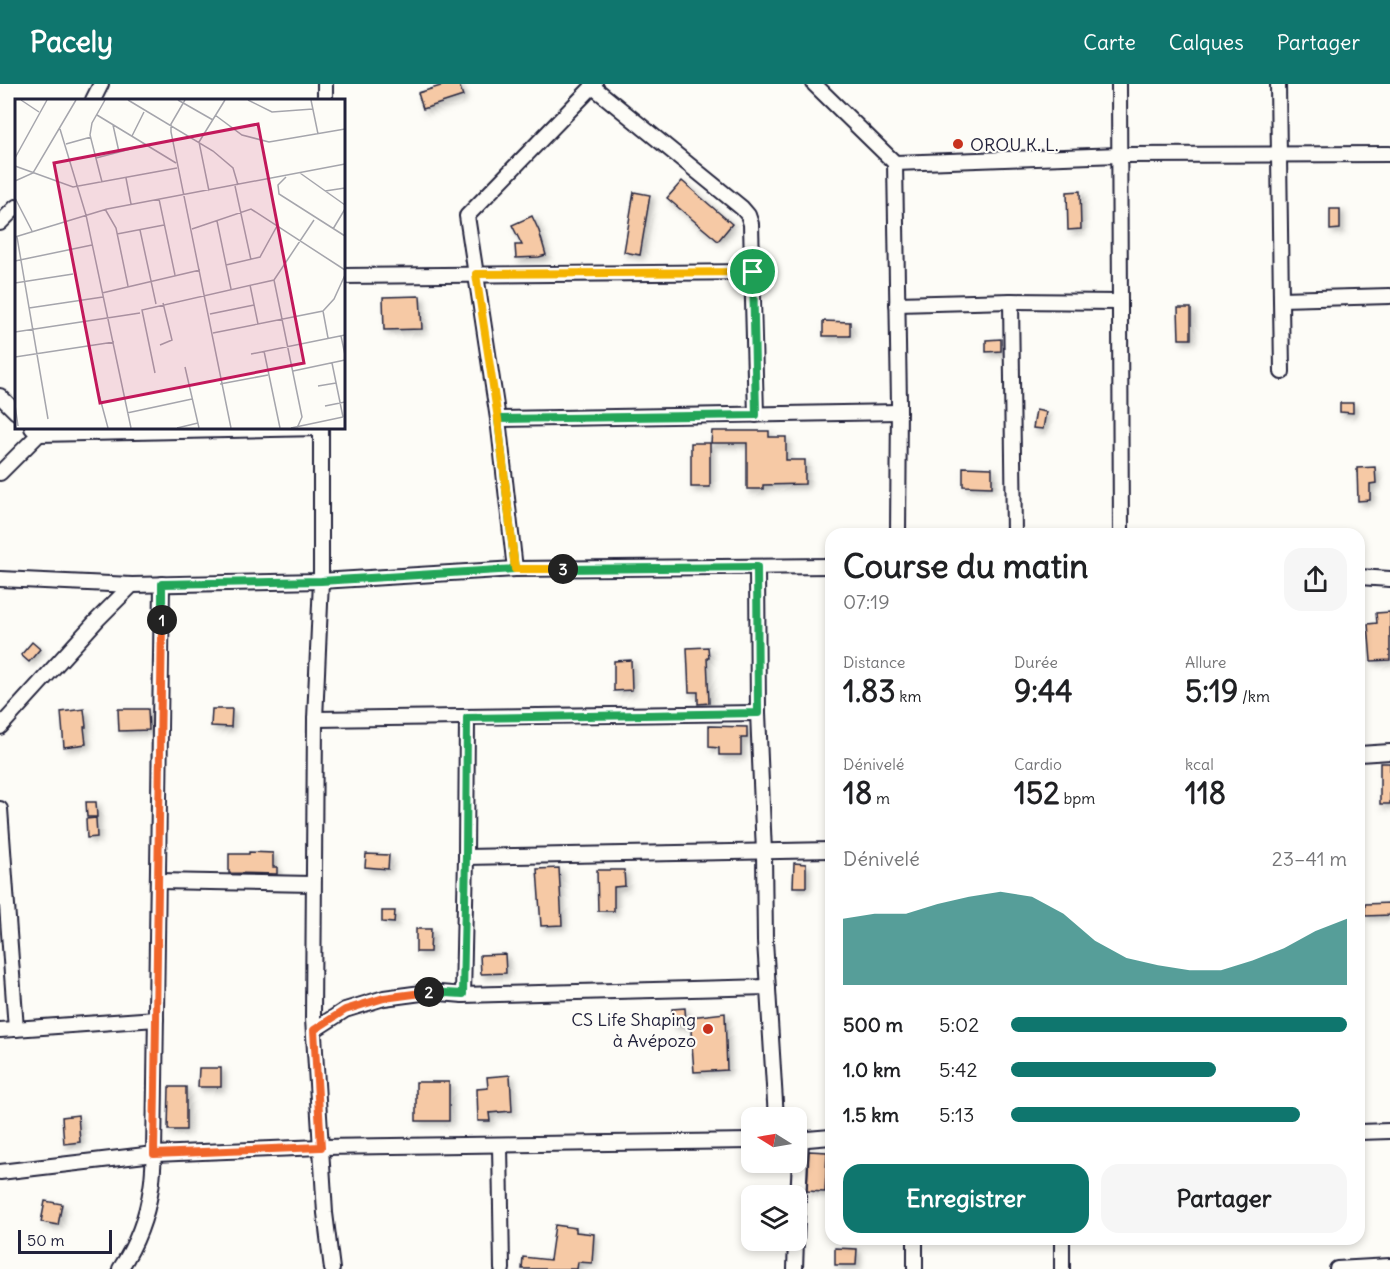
<!DOCTYPE html>
<html lang="fr">
<head>
<meta charset="utf-8">
<style>
	body { margin:0; font-family:Delius,sans-serif; background:#f6f6f6; color:#202124; height:100vh; display:flex; flex-direction:column; font-size:22px; white-space:nowrap }
	* { box-sizing:border-box; margin:0 }
	p { font-size:20px; color:#757577 }
	.icon { flex:none; width:33px; height:33px; fill:none; stroke:currentColor; stroke-width:2; stroke-linecap:round; stroke-linejoin:round }
	.map { position:relative; flex:1; overflow:hidden }
	.details { position:absolute; left:825px; top:444px; width:540px; height:717px; display:flex; flex-direction:column; background:#fff; border-radius:18px; box-shadow:0 3px 9px #0003 }
	.details>* { flex:none }
	.needle { width:39px; rotate:281deg }
	.buttons { position:absolute; left:741px; top:1023px; display:grid; gap:12px }
	.buttons a { display:grid; place-items:center; width:66px; height:66px; border-radius:12px; background:#fff; box-shadow:0 3px 9px #0003; font-size:30px }
	.scale { position:absolute; left:18px; bottom:15px; width:94px; box-sizing:border-box; padding-left:6px; border:3px solid #22223b; border-top:0; font-size:16px; line-height:21px; white-space:nowrap; color:#22223b; -webkit-text-stroke:4px #fdfcf7; paint-order:stroke }
	.pin { position:absolute; display:grid; place-items:center; width:51px; height:51px; color:#fff; margin:-26px; border:3px solid #fff; border-radius:50%; box-shadow:0 2px 6px #0007 }
	.km { position:absolute; width:30px; height:30px; margin:-15px; border-radius:50%; background:#222; color:#fff; font-size:16px; line-height:30px; text-align:center }
	.round { display:grid; place-items:center; flex:none; width:63px; height:63px; border-radius:18px; background:#f6f6f6 }
	.headline { display:flex; align-items:center; justify-content:space-between; height:102px; padding:0 18px }
	h1 { font-size:33px; font-weight:800; line-height:45px }
	.figures { display:grid; grid-template-columns:repeat(3,1fr); gap:9px; height:102px; padding:6px 18px }
	.figures div { display:grid; align-content:center }
	.figures b { font-size:30px; font-weight:800 }
	.figures small { font-size:16px; font-weight:400 }
	.figures p { font-size:16px }
	.chart { height:168px; padding:12px 18px }
	.chart p { display:flex; justify-content:space-between }
	.chart svg { width:100%; height:108px; margin-top:6px; fill:#0f766e; opacity:.7 }
	.button { display:flex; gap:12px; margin-top:auto; padding:12px 18px }
	.button a { flex:1; height:69px; border-radius:18px; background:#0f766e; color:#fff; font-size:24px; font-weight:800; line-height:69px; text-align:center }
	.button a+a { background:#f6f6f6; color:#202124 }
	ul { padding:0 18px; list-style:none; font-size:20px }
	li { display:grid; grid-template-columns:96px 72px 1fr; align-items:center; height:45px }
	li i { height:15px; border-radius:8px; background:#0f766e }
	header { display:flex; align-items:center; gap:36px; box-sizing:border-box; height:84px; padding:0 30px; background:#0f766e; color:#fff }
	header strong { font-size:28px }
	nav { display:flex; gap:33px; margin-inline-start:auto; font-size:21px }
	.map>svg:first-child { display:block }
</style>
</head>
<body>
<header>
<strong>Pacely</strong>
<nav><a>Carte</a><a>Calques</a><a>Partager</a></nav>
</header>
<div class="map">
<svg width="1390" height="1185" viewBox="0 0 1390 1185">
	<defs>
		<filter id="shadow"><feDropShadow dx="3.5" dy="3.5" stdDeviation="3" flood-color="#0004"/></filter>
	</defs>
	<rect width="100%" height="100%" fill="#fdfcf7"/>
	<filter id="ink" filterUnits="userSpaceOnUse"><feTurbulence type="fractalNoise" baseFrequency=".0167" numOctaves="2"/><feDisplacementMap in="SourceGraphic" scale="12" xChannelSelector="R" yChannelSelector="G"/><feConvolveMatrix kernelMatrix="1 2 1 2 8 2 1 2 1" color-interpolation-filters="sRGB"/></filter>
	<g filter="url(#ink)">
		<g fill="#f6c9a5" stroke="#22223b" stroke-width="1.5" filter="url(#shadow)">
			<polygon points="447,0 459,0 463,12 423,25 418,9"/>
			<polygon points="682,97 732,140 718,157 667,114"/>
			<polygon points="1080,107 1081,145 1068,146 1067,108"/>
			<polygon points="634,108 650,111 640,171 624,168"/>
			<polygon points="1330,125 1340,125 1340,145 1330,146"/>
			<polygon points="532,132 539,147 546,171 539,173 516,174 515,161 522,161 512,141"/>
			<polygon points="420,212 422,245 384,246 383,213"/>
			<polygon points="1178,224 1191,224 1191,255 1179,255"/>
			<polygon points="823,237 850,238 850,252 823,252"/>
			<polygon points="1001,255 1001,267 986,268 986,256"/>
			<polygon points="1340,319 1353,319 1353,329 1340,328"/>
			<polygon points="1036,326 1046,328 1043,345 1033,344"/>
			<polygon points="712,347 769,347 769,353 786,353 786,376 805,376 805,400 763,401 763,405 747,405 747,359 711,359"/>
			<rect x="691" y="359" width="19" height="44"/>
			<polygon points="963,383 992,384 992,403 963,402"/>
			<polygon points="1375,383 1376,399 1370,400 1370,416 1358,417 1357,384"/>
			<polygon points="1390,528 1390,576 1371,577 1368,540 1377,539 1376,529"/>
			<polygon points="32,558 40,565 29,578 21,571"/>
			<polygon points="708,563 709,574 707,574 709,619 698,620 698,608 689,608 687,564"/>
			<polygon points="631,576 632,606 614,607 614,577"/>
			<polygon points="84,625 86,643 84,643 86,660 64,663 61,628"/>
			<polygon points="118,625 148,625 149,646 119,647"/>
			<polygon points="212,625 232,625 231,643 211,642"/>
			<polygon points="709,642 747,643 747,654 741,654 741,671 719,671 719,664 709,663"/>
			<rect x="1380" y="679" width="10" height="41"/>
			<polygon points="86,718 96,718 97,733 87,733"/>
			<polygon points="96,734 97,753 87,754 86,735"/>
			<polygon points="249,768 273,769 273,783 277,783 277,790 229,789 229,770 249,770"/>
			<polygon points="366,770 389,771 388,785 365,783"/>
			<polygon points="794,779 806,780 806,803 793,803"/>
			<polygon points="559,784 562,841 541,842 537,785"/>
			<polygon points="597,786 624,786 625,802 614,803 614,827 598,827"/>
			<polygon points="1390,819 1390,831 1365,832 1365,820"/>
			<polygon points="382,827 395,827 394,839 382,838"/>
			<polygon points="416,845 431,845 430,868 416,868"/>
			<polygon points="505,870 506,889 481,890 480,871"/>
			<polygon points="685,924 686,941 673,941 672,925"/>
			<polygon points="725,929 727,986 694,988 690,933"/>
			<polygon points="199,984 221,984 221,1003 198,1003"/>
			<polygon points="510,991 512,1027 489,1029 490,1037 478,1037 477,1005 488,1004 487,993"/>
			<rect x="416" y="998" width="33" height="39"/>
			<polygon points="169,1003 186,1003 186,1046 168,1046"/>
			<polygon points="78,1031 80,1058 64,1060 62,1033"/>
			<polygon points="809,1067 827,1068 825,1108 807,1107"/>
			<polygon points="45,1117 62,1120 58,1141 41,1138"/>
			<polygon points="555,1141 576,1144 576,1148 594,1150 592,1179 578,1178 577,1185 522,1185 523,1173 550,1176"/>
			<polygon points="835,1164 857,1165 856,1181 835,1181"/>
		</g>
		<g fill="none" stroke-linecap="round" stroke-linejoin="round">
			<defs>
				<g id="minor">
					<polyline points="814,0 895,79 899,319 898,450"/>
					<polyline points="1119,0 1121,450"/>
					<polyline points="1278,0 1282,288"/>
					<polyline points="592,2 742,124 748,131 751,140 756,331"/>
					<polyline points="93,16 101,0"/>
					<polyline points="325,16 325,0"/>
					<polyline points="895,79 1119,71 1390,70"/>
					<polyline points="0,139 16,123"/>
					<polyline points="344,192 753,188"/>
					<polyline points="1281,215 1390,212"/>
					<polyline points="1011,217 1014,450"/>
					<polyline points="897,220 1011,217 1120,218"/>
					<polyline points="0,312 16,328"/>
					<polyline points="498,335 899,328"/>
					<polyline points="32,344 39,350 321,344"/>
					<polyline points="321,344 321,497 315,635 313,935 325,1129 332,1185"/>
					<polyline points="0,389 45,344"/>
					<polyline points="757,483 758,629 764,768 765,857 776,1034"/>
					<polyline points="515,485 498,335 467,132 595,0"/>
					<polyline points="1359,493 1390,495"/>
					<polyline points="0,495 132,501 321,497 515,485 831,482"/>
					<polyline points="315,635 758,629"/>
					<polyline points="0,643 98,535 132,501"/>
					<polyline points="1359,670 1390,668"/>
					<polyline points="0,725 16,945"/>
					<polyline points="466,773 831,766"/>
					<polyline points="158,797 313,800"/>
					<polyline points="463,911 466,773 467,634"/>
					<polyline points="0,946 156,935"/>
					<polyline points="314,946 345,926 384,914 429,908 463,911 768,903"/>
					<polyline points="1359,1048 1390,1047"/>
					<polyline points="796,1056 831,1053"/>
					<polyline points="500,1061 502,1185"/>
					<polyline points="0,1088 154,1070 321,1063 752,1057"/>
					<polyline points="796,1155 801,1056"/>
					<polyline points="915,1155 915,1185"/>
					<path d="M120,1185C136,1161 147,1132 151,1104C153,1093 153,1081 154,1070L162,500"/>
					<polyline points="795,1185 796,1156"/>
					<polyline points="1062,1185 1062,1155"/>
					<polyline points="1337,1185 1390,1182"/>
				</g>
			</defs>
			<use href="#minor" stroke="#22223b" stroke-width="18"/>
			<use href="#minor" stroke="#fdfcf7" stroke-width="14"/>
		</g>
	</g>
	<g fill="none" stroke-linecap="round" stroke-linejoin="round" filter="url(#ink)">
		<defs>
			<polyline id="split-1" points="162,536 162,500 321,497 515,485 498,335 756,331 753,188"/>
			<polyline id="split-2" points="162,536 154,1070 321,1063 314,946 345,926 384,914 429,908"/>
			<polyline id="split-3" points="429,908 463,910 466,772 467,634 758,629 757,483 563,485"/>
			<polyline id="split-4" points="563,485 515,485 498,335 476,190 753,188"/>
		</defs>
		<use href="#split-1" stroke="#fff" stroke-width="12"/>
		<use href="#split-2" stroke="#fff" stroke-width="12"/>
		<use href="#split-3" stroke="#fff" stroke-width="12"/>
		<use href="#split-4" stroke="#fff" stroke-width="12"/>
		<use href="#split-1" stroke="#22a559" stroke-width="8"/>
		<use href="#split-2" stroke="#f0652b" stroke-width="8"/>
		<use href="#split-3" stroke="#22a559" stroke-width="8"/>
		<use href="#split-4" stroke="#f5b400" stroke-width="8"/>
	</g>
	<g fill="#c8321e" stroke="#fdfcf7" stroke-width="2">
		<circle cx="958" cy="60" r="6"/>
		<circle cx="708" cy="945" r="6"/>
	</g>
	<g text-anchor="middle" dominant-baseline="central" stroke-width="4.5" stroke-linejoin="round" paint-order="stroke">
		<g font-size="18" fill="#22223b" stroke="#fdfcf7" text-anchor="start">
			<text x="970" y="60">OROU K. L.</text>
			<text x="696" y="935" text-anchor="end">CS Life Shaping<tspan x="696" dy="21">à Avépozo</tspan></text>
		</g>
	</g>
	<g transform="translate(15 15)">
		<rect width="330" height="330" fill="#fdfcf7"/>
		<path fill="none" stroke="#a5a5ac" stroke-width="1.5" d="M6,1L24,13M113,1L198,52L218,69L223,86M163,1L198,21M170,1L156,25V33L216,329M233,1L257,13L298,10M296,1L303,35M82,16L161,64M200,16L227,36L254,43L330,30M98,26L104,53M45,30L71,116L116,329M117,37L129,13M51,45L76,38M0,59L32,1M81,59L131,46M0,67L58,88L162,69M285,74L330,106M271,78L263,86L264,95L330,137M111,79L116,105M0,82L18,74L61,1M87,83L75,36L77,24L90,1M220,87L236,161M194,92L184,43L210,1M310,92L330,89M0,99L17,132M144,100L160,176M90,110L101,129L113,187M202,122L216,190M177,130L236,110L330,171M318,130L330,110M125,131L141,205M102,135L149,126M0,138L92,110L330,65M2,138L33,320M0,162L77,146M211,166L245,158L262,127M259,181L287,318L282,329M0,184L58,175M235,186L243,225M87,194L185,171M14,209L88,198M308,212L313,239M195,215L239,206M0,233L125,214M198,234L308,212L319,200L330,176M326,237L330,256M145,246L157,241L148,204M249,252L265,329M236,255L330,236M0,258L99,243M317,264L328,318M170,268L184,329M278,272L330,261M140,274L127,211L259,181L299,121M205,285L253,276M303,287L321,284M82,288L93,329M0,306L3,327M310,307L330,303M112,314L177,300M162,329L183,324M276,329L328,318"/>
		<path fill="#c2185b" fill-opacity="0.15" stroke="#c2185b" stroke-width="3" d="M243,25L289,264L85,304L39,64Z"/>
		<rect width="330" height="330" fill="none" stroke="#22223b" stroke-width="3"/>
	</g>
</svg>
<div class="buttons">
<a><svg class="needle" viewBox="-14 -14 28 28"><path d="M0-13l5 13h-10z" fill="#e53935"/><path d="M0 13l5-13h-10z" fill="#757577"/></svg></a>
<a><svg class="icon" aria-label="layers" viewBox="0 0 24 24"><path d="M12 4l9 5-9 5-9-5zM3 14l9 5 9-5"/></svg></a>
</div>
<div class="scale">50 m</div>
<div class="pin" style="left:753px;top:188px;background:#1e9e55"><svg class="icon" aria-label="arrive" viewBox="0 0 24 24"><path d="M6 21V4h12l-3 4 3 4H6"/></svg></div>
<b class="km" style="left:162px;top:536px">1</b>
<b class="km" style="left:429px;top:908px">2</b>
<b class="km" style="left:563px;top:485px">3</b>
<section class="details">
<div class="headline"><div><h1>Course du matin</h1><p>07:19</p></div><a class="round"><svg class="icon" aria-label="share" viewBox="0 0 24 24"><path d="M12 15V3M7 8l5-5 5 5M5 13v7h14v-7"/></svg></a></div>
<div class="figures">
<div><p>Distance</p><b>1.83<small> km</small></b></div>
<div><p>Durée</p><b>9:44</b></div>
<div><p>Allure</p><b>5:19<small> /km</small></b></div>
</div>
<div class="figures">
<div><p>Dénivelé</p><b>18<small> m</small></b></div>
<div><p>Cardio</p><b>152<small> bpm</small></b></div>
<div><p>kcal</p><b>118</b></div>
</div>
<div class="chart"><p><span>Dénivelé</span>23–41 m</p>
<svg viewBox="0 0 160 44" preserveAspectRatio="none"><path d="M0 44V17L10 15L20 15L30 11L40 8L50 6L60 8L70 15L80 26L90 33L100 36L110 38L120 38L130 34L140 29L150 22L160 17V44z"/></svg>
</div>
<ul>
<li><b>500 m</b>5:02<i style="width:100%"></i></li>
<li><b>1.0 km</b>5:42<i style="width:61%"></i></li>
<li><b>1.5 km</b>5:13<i style="width:86%"></i></li>
</ul>
<div class="button"><a>Enregistrer</a><a>Partager</a></div>
</section>
</div>
</body>
</html>
